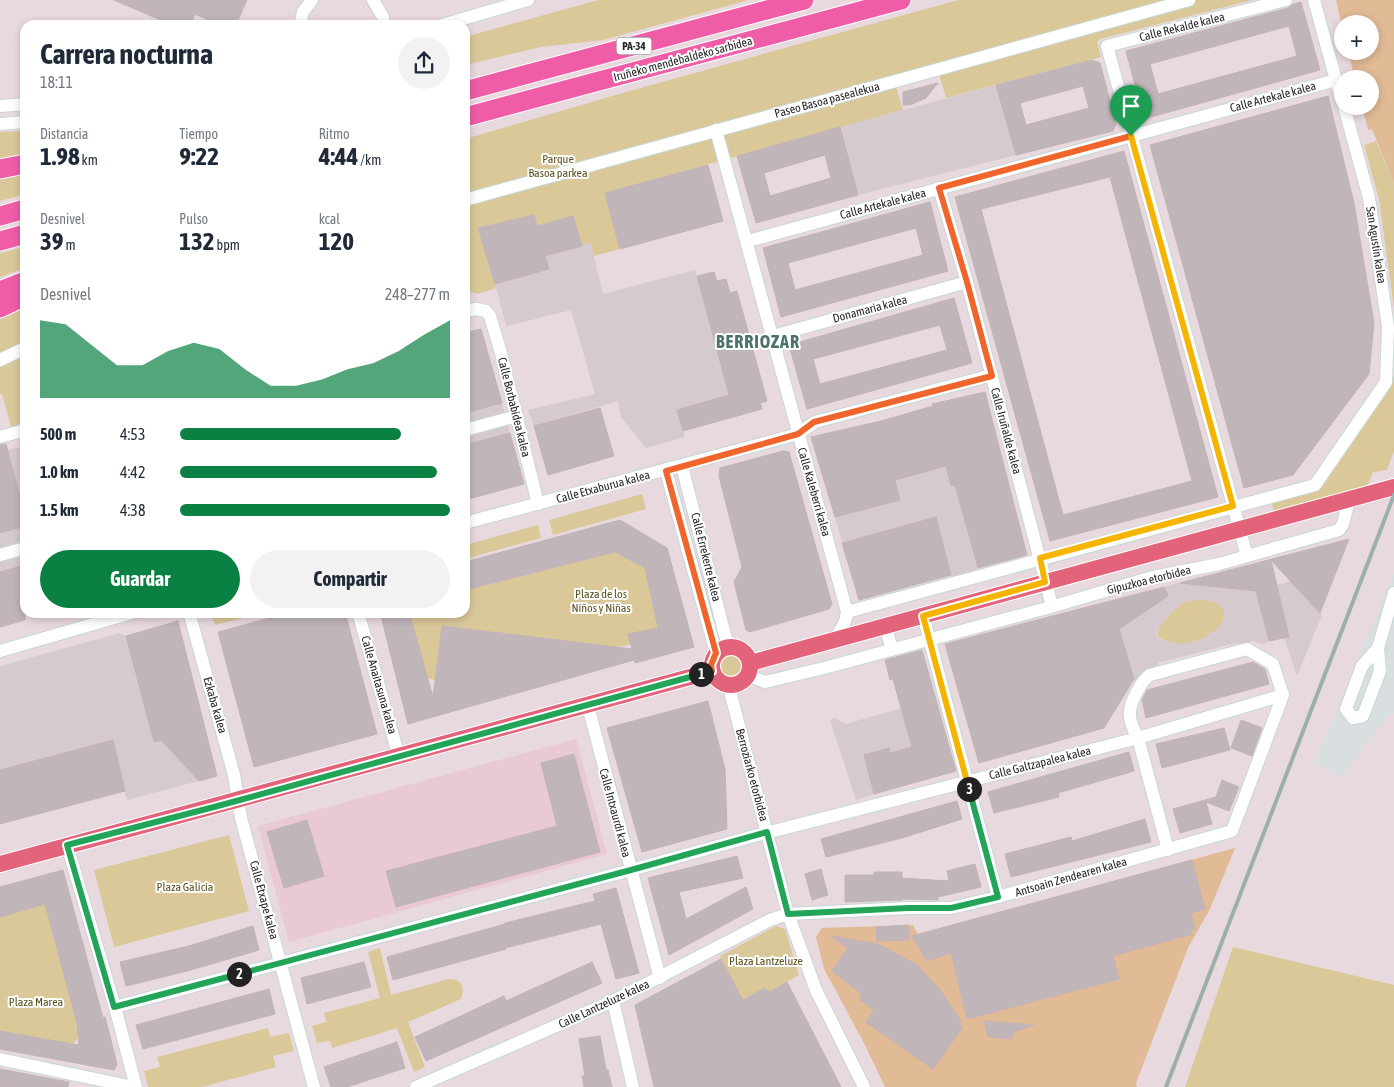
<!DOCTYPE html>
<html lang="es">
<head>
<meta charset="utf-8">
<style>
	body { margin:0; font-family:"Asap Condensed",sans-serif; background:#f2f2f3; color:#1f2937; height:100vh; display:flex; flex-direction:column; font-size:19px; white-space:nowrap }
	* { box-sizing:border-box; margin:0 }
	p { font-size:16px; color:#747a83 }
	.icon { flex:none; width:28px; height:28px; fill:none; stroke:currentColor; stroke-width:2; stroke-linecap:round; stroke-linejoin:round }
	.map { position:relative; flex:1; overflow:hidden }
	.panel { position:absolute; left:20px; top:20px; width:450px; height:598px; display:flex; flex-direction:column; background:#fff; border-radius:15px; box-shadow:0 2px 8px #0003 }
	.panel>* { flex:none }
	.tools { position:absolute; left:1334px; top:15px; display:grid; gap:10px }
	.tools a { display:grid; place-items:center; width:45px; height:45px; border-radius:50%; background:#fff; box-shadow:0 2px 8px #0003; font-size:25px }
	.pin { position:absolute; display:grid; place-items:center; width:42px; height:42px; color:#fff; margin:-51px -21px; border-radius:50% 50% 50% 0; rotate:-45deg; box-shadow:0 0 5px #0007 }
	.pin .icon { rotate:45deg }
	.km { position:absolute; width:25px; height:25px; margin:-12px; border-radius:50%; background:#222; color:#fff; font-size:14px; line-height:25px; text-align:center }
	.round { display:grid; place-items:center; flex:none; width:52px; height:52px; border-radius:26px; background:#f2f2f3 }
	.overview { display:flex; align-items:center; justify-content:space-between; height:85px; padding:0 20px }
	h1 { font-size:28px; font-weight:700; line-height:38px }
	.metrics { display:grid; grid-template-columns:repeat(3,1fr); gap:8px; height:85px; padding:5px 20px }
	.metrics div { display:grid; align-content:center }
	.metrics b { font-size:25px; font-weight:700 }
	.metrics small { font-size:14px; font-weight:400 }
	.metrics p { font-size:14px }
	.chart { height:140px; padding:10px 20px }
	.chart p { display:flex; justify-content:space-between }
	.chart svg { width:100%; height:90px; margin-top:5px; fill:#0b8043; opacity:.7 }
	.action { display:flex; gap:10px; margin-top:auto; padding:10px 20px }
	.action a { flex:1; height:58px; border-radius:30px; background:#0b8043; color:#fff; font-size:20px; font-weight:700; line-height:58px; text-align:center }
	.action a+a { background:#f2f2f3; color:#1f2937 }
	ul { padding:0 20px; list-style:none; font-size:16px }
	li { display:grid; grid-template-columns:80px 60px 1fr; align-items:center; height:38px }
	li i { height:12px; border-radius:6px; background:#0b8043 }
	.map>svg:first-child { display:block }
</style>
</head>
<body>
<div class="map">
<svg width="1394" height="1087" viewBox="0 0 1394 1087">
	<rect width="100%" height="100%" fill="#e8d9de"/>
	<polygon fill="#d9dee1" points="1394,573 1394,714 1391,713 1342,776 1314,764"/>
	<polygon fill="#e9c9d2" points="576,739 607,854 289,942 258,826"/>
	<g fill="#dac899">
		<polygon points="598,0 749,0 603,40 541,47 465,65 465,37"/>
		<polygon points="958,0 1252,0 1100,39 1097,42 1101,57 946,98 939,74 896,87 903,110 605,193 620,249 594,256 591,243 582,246 537,226 534,215 481,227 479,230 496,288 477,294 465,289 465,139 619,94"/>
		<polygon points="25,131 25,154 0,159 0,132"/>
		<polygon points="1376,141 1394,183 1394,308 1379,199 1364,145"/>
		<polygon points="25,173 25,194 0,201 0,178"/>
		<polygon points="25,247 25,268 0,277 0,253"/>
		<polygon points="25,307 25,423 11,427 2,394 0,394 0,319"/>
		<polygon points="1394,375 1394,451 1387,470 1373,472 1367,488 1275,515 1271,500 1323,485 1389,390"/>
		<polygon points="642,494 646,509 553,535 549,520"/>
		<polygon points="538,525 541,538 465,559 465,545"/>
		<polygon points="615,552 645,568 658,628 629,634 631,645 616,647 442,626 435,680 427,678 409,613 465,612 465,590"/>
		<path d="M1200,599L1215,602L1224,610C1228,632 1195,645 1177,644C1171,643 1164,640 1158,637C1155,623 1176,606 1188,601C1192,600 1196,600 1200,599Z"/>
		<polygon points="213,613 213,612 262,613 215,625 211,613"/>
		<circle cx="730" cy="665" r="13"/>
		<polygon points="229,835 249,911 114,947 94,870"/>
		<polygon points="45,904 78,1027 79,1037 73,1044 0,1031 0,917"/>
		<polygon points="776,926 785,929 799,975 770,992 765,988 732,1006 735,986 720,956"/>
		<polygon points="1233,947 1394,985 1394,1087 1185,1087"/>
		<path d="M380,948L391,995L449,979C462,978 465,989 461,999L408,1022L425,1067L414,1072L397,1028L332,1048L330,1041L317,1043L312,1026L326,1022L324,1013L380,998L368,952Z"/>
		<polygon points="268,1028 270,1037 289,1033 294,1051 273,1056 276,1067 202,1087 148,1087 144,1071 160,1067 157,1057"/>
	</g>
	<g fill="#e1ba96">
		<polygon points="1336,0 1394,0 1394,183 1372,129 1368,130 1362,106 1370,106 1370,79 1355,79 1348,51 1370,51 1370,24 1342,24 1342,27"/>
		<polygon points="1235,848 1210,909 1188,948 1136,1083 1137,1087 885,1087 864,1043 824,969 816,937 822,928 913,925 918,934"/>
	</g>
	<g fill="#d5cbce" fill-rule="evenodd">
		<polygon points="996,85 1016,155 858,195 840,127"/>
		<polygon points="591,243 603,294 695,270 729,395 677,410 685,437 646,448 621,417 618,401 534,426 528,410 595,394 571,310 506,326 495,284 548,269 545,256"/>
		<polygon points="502,403 510,433 465,445 465,413"/>
		<polygon points="890,418 906,477 946,466 951,486 1005,471 959,497 978,570 952,577 936,517 842,543 835,517 900,500 879,421"/>
		<polygon points="25,446 25,515 8,450"/>
		<polygon points="25,526 25,565 0,572 0,533"/>
		<path d="M1199,577V585L1255,591L1291,581L1322,615L1297,676L1284,638L1289,636L1280,599L1259,604L1269,641L1263,645L1254,641L1237,645L1236,643L1158,663L1159,668L1136,684L1134,679L1119,629L1167,597L1164,587ZM1200,599L1215,602L1224,610V619L1218,628L1202,639L1189,643L1177,644L1158,638L1157,634L1160,626L1177,607L1188,601Z"/>
		<polygon points="120,633 126,636 154,742 161,740 199,781 127,800 112,740 0,770 0,666"/>
		<polygon points="901,708 912,747 890,753 888,748 864,755 874,794 856,800 830,720 835,718 846,724"/>
	</g>
	<g fill="#c0b5b9" stroke="#c3b3b8" fill-rule="evenodd">
		<polygon points="114,0 247,0 236,25 219,25 195,14 192,21 186,19 183,25 172,25"/>
		<path d="M1301,2L1320,70L1144,119L1126,51L1288,8L1293,4ZM1289,26L1297,56L1158,94L1150,64Z"/>
		<path d="M1092,60L1100,63L1116,124L1113,131L1016,155L996,85ZM1083,86L1089,108L1026,125L1020,103Z"/>
		<polygon points="938,83 926,98 910,105 903,105 903,92"/>
		<polygon points="1328,96 1354,203 1374,323 1369,374 1293,475 1244,488 1150,145"/>
		<path d="M840,127L858,195L756,223L737,156ZM825,155L831,178L770,196L764,173Z"/>
		<path d="M1124,151L1218,497L1050,541L955,197ZM1110,177L1192,481L1063,515L981,209Z"/>
		<polygon points="708,165 723,221 620,249 605,193"/>
		<path d="M930,202L948,271L781,317L763,248ZM916,228L923,255L795,290L788,263Z"/>
		<polygon points="534,215 537,226 573,216 582,246 545,256 549,269 495,284 478,228"/>
		<polygon points="714,272 717,281 726,279 730,293 737,291 767,401 760,403 762,409 683,431 677,410 729,395 697,276"/>
		<path d="M954,298L972,363L807,409L789,345ZM940,325L947,350L820,384L813,359Z"/>
		<polygon points="481,329 502,403 465,413 465,333"/>
		<polygon points="985,392 1027,555 978,568 955,485 951,486 946,466 895,480 900,500 835,517 811,437 881,421 933,406 932,404"/>
		<polygon points="600,408 614,456 548,475 534,426"/>
		<polygon points="510,433 524,484 465,500 465,445"/>
		<polygon points="6,444 25,515 25,526 0,533 0,445"/>
		<polygon points="783,451 789,452 832,604 829,609 750,632 746,630 734,582 742,567 719,476 720,468"/>
		<polygon points="936,517 951,575 859,600 842,543"/>
		<polygon points="620,520 667,548 694,647 635,663 634,660 408,724 380,612 409,612 433,697 442,626 632,649 628,634 658,628 645,568 615,552 465,590 465,562"/>
		<polygon points="1349,539 1320,613 1271,560 1289,637 1269,641 1256,591 1180,583"/>
		<polygon points="25,565 25,620 0,627 0,572"/>
		<polygon points="1164,587 1168,596 1119,629 1134,679 1104,728 979,763 945,644"/>
		<polygon points="292,612 345,612 377,734 254,767 218,632"/>
		<polygon points="178,621 217,776 199,781 161,740 154,742 126,636"/>
		<polygon points="922,650 956,771 874,794 864,755 889,748 890,753 912,747 893,679 890,680 885,660"/>
		<polygon points="1253,662 1265,669 1269,684 1146,718 1142,700 1147,690"/>
		<polygon points="708,701 725,769 727,829 642,852 607,728"/>
		<polygon points="1241,720 1262,728 1252,756 1231,748"/>
		<polygon points="1224,728 1230,750 1162,768 1156,744"/>
		<polygon points="113,740 125,791 0,824 0,770"/>
		<polygon points="1129,752 1134,771 1058,793 1059,797 994,813 988,792"/>
		<polygon points="574,754 600,852 396,907 386,871 557,826 541,763"/>
		<polygon points="1222,780 1239,787 1229,811 1206,802 1212,824 1180,833 1173,809 1216,797"/>
		<polygon points="957,801 962,819 902,838 826,857 821,839"/>
		<polygon points="1145,819 1151,842 1011,877 1005,854 1071,837 1072,841"/>
		<polygon points="307,820 324,876 284,888 267,832"/>
		<polygon points="737,856 743,878 679,892 686,919 746,887 753,909 669,955 648,878"/>
		<polygon points="1192,860 1205,909 1191,913 1195,929 1191,930 1192,934 1113,956 1119,979 967,1019 951,953 927,961 912,936"/>
		<polygon points="975,864 981,887 938,897 938,900 902,899 902,900 845,902 845,875 874,875 874,872 902,872 902,878 949,881 947,871"/>
		<polygon points="821,869 828,895 812,900 805,874"/>
		<polygon points="63,870 103,1018 105,1017 117,1064 114,1070 0,1049 0,1031 79,1045 77,1023 45,904 0,917 0,887"/>
		<polygon points="616,888 639,973 616,979 601,924 505,948 506,949 393,980 387,957 505,924 505,923 595,901 593,894"/>
		<polygon points="908,925 909,940 877,941 876,927"/>
		<polygon points="253,926 259,950 191,970 126,986 120,962 189,946"/>
		<polygon points="831,936 878,944 917,965 940,990 961,1021 959,1021 962,1028 933,1069 866,1022 874,1010 859,999 862,994 832,971 848,948"/>
		<polygon points="721,959 743,1000 765,988 770,992 787,982 841,1087 654,1087 635,1005"/>
		<polygon points="364,962 371,987 307,1004 301,978"/>
		<polygon points="592,962 602,983 426,1061 415,1037 504,996 506,1001"/>
		<polygon points="269,989 275,1014 143,1049 136,1025"/>
		<polygon points="984,1021 1034,1025 1014,1032 1012,1039 988,1037"/>
		<polygon points="600,1036 606,1070 608,1070 612,1087 584,1087 582,1076 585,1076 579,1039"/>
		<polygon points="397,1042 405,1068 347,1087 331,1087 324,1067"/>
		<polygon points="0,1069 69,1082 68,1087 0,1087"/>
	</g>
	<g fill="none" stroke-linecap="round" stroke-linejoin="round">
		<defs>
			<g id="minor">
				<polyline points="373,0 383,17 384,25"/>
				<polyline points="1314,0 1342,102"/>
				<polyline points="300,25 303,12 312,0"/>
				<polyline points="442,25 528,0"/>
				<polyline points="0,106 25,104"/>
				<polyline points="0,124 25,122"/>
				<path d="M716,130L847,612C846,623 841,630 834,639"/>
				<polyline points="939,188 967,282 1052,606"/>
				<polyline points="465,200 1189,0"/>
				<polyline points="748,241 1336,80"/>
				<polyline points="465,311 476,309 486,311 490,316 501,353 538,504"/>
				<polyline points="773,336 967,282"/>
				<polyline points="0,360 25,348"/>
				<polyline points="465,430 517,416"/>
				<polyline points="0,437 25,430"/>
				<polyline points="682,466 726,639 733,646"/>
				<polyline points="666,471 716,653"/>
				<polyline points="465,523 798,434 815,422 992,375"/>
				<polyline points="0,555 25,548"/>
				<polyline points="1247,556 1107,46 1286,0"/>
				<polyline points="189,612 234,775 241,818 314,1087"/>
				<polyline points="358,612 399,757"/>
				<polyline points="847,612 1315,485 1386,382 1388,327 1369,198 1344,106"/>
				<polyline points="923,615 998,897"/>
				<polyline points="885,626 892,649"/>
				<polyline points="1378,648 1362,666 1346,709 1353,718 1363,716 1380,671 1378,648 1394,593"/>
				<polyline points="0,651 135,612"/>
				<polyline points="747,675 765,682 824,668 1047,608 1153,577 1219,564 1339,530 1343,524 1349,500"/>
				<polyline points="732,685 731,695 788,914 816,990 864,1087"/>
				<polyline points="588,706 660,978"/>
				<polyline points="67,845 115,1007 136,1087"/>
				<polyline points="613,1001 633,1087"/>
				<polyline points="115,1007 631,870 754,836 1138,738 1283,695"/>
				<polyline points="0,1059 134,1087"/>
				<path d="M416,1087L613,1001L770,920L788,914L908,908H951L998,897L1232,831L1283,695L1273,664L1247,649L1150,675C1144,679 1141,684 1138,690C1127,709 1127,719 1138,738L1168,850"/>
			</g>
			<g id="major">
				<circle cx="731" cy="666" r="19"/>
				<polyline points="750,663 1394,487"/>
				<polyline points="0,864 712,671"/>
			</g>
			<g id="highway">
				<polyline points="465,91 804,0"/>
				<polyline points="465,117 901,0"/>
				<polyline points="0,169 25,164"/>
				<polyline points="0,216 25,209"/>
				<polyline points="0,241 25,234"/>
				<polyline points="0,291 25,281"/>
				<polyline points="0,308 25,296"/>
			</g>
		</defs>
		<use href="#minor" stroke="#c7d7d5" stroke-width="14"/>
		<use href="#major" stroke="#fff" stroke-width="18"/>
		<use href="#highway" stroke="#fff" stroke-width="21"/>
		<use href="#minor" stroke="#fff" stroke-width="12"/>
		<use href="#major" stroke="#e3637a" stroke-width="16"/>
		<use href="#highway" stroke="#ef5da7" stroke-width="19"/>
		<polyline stroke="#9cafae" stroke-width="4" points="1166,1087 1394,495"/>
	</g>
	<g fill="none" stroke-linecap="round" stroke-linejoin="round">
		<defs>
			<polyline id="split-1" points="701,674 712,671 711,665 716,653 666,471 798,434 814,422 992,376 967,282 939,188 1131,136"/>
			<polyline id="split-2" points="239,974 114,1007 67,845 214,807 701,674"/>
			<polyline id="split-3" points="239,974 631,870 767,832 788,914 908,908 951,908 998,897 969,789"/>
			<polyline id="split-4" points="969,789 923,616 1045,582 1040,558 1233,506 1131,136"/>
		</defs>
		<use href="#split-1" stroke="#fff" stroke-width="10"/>
		<use href="#split-2" stroke="#fff" stroke-width="10"/>
		<use href="#split-3" stroke="#fff" stroke-width="10"/>
		<use href="#split-4" stroke="#fff" stroke-width="10"/>
		<use href="#split-1" stroke="#f0652b" stroke-width="6"/>
		<use href="#split-2" stroke="#22a559" stroke-width="6"/>
		<use href="#split-3" stroke="#22a559" stroke-width="6"/>
		<use href="#split-4" stroke="#f5b400" stroke-width="6"/>
	</g>
	<g text-anchor="middle" dominant-baseline="central" stroke-width="4" stroke-linejoin="round" paint-order="stroke">
		<rect fill="#fff" stroke="#676767" stroke-width="1" x="616.5" y="37.5" width="35" height="17" rx="4"/>
		<g font-size="11" font-weight="bold" fill="#262626">
			<text x="634" y="46">PA-34</text>
		</g>
		<g font-size="12" fill="#262626" stroke="#fff">
			<text transform="translate(1182 27) rotate(-14)">Calle Rekalde kalea</text>
			<text transform="translate(683 59) rotate(-15)">Iruñeko mendebaldeko sarbidea</text>
			<text transform="translate(1273 97) rotate(-15)">Calle Artekale kalea</text>
			<text transform="translate(827 100) rotate(-15)">Paseo Basoa pasealekua</text>
			<text transform="translate(883 204) rotate(-15)">Calle Artekale kalea</text>
			<text transform="translate(1376 245) rotate(81)">San Agustin kalea</text>
			<text transform="translate(870 309) rotate(-15)">Donamaria kalea</text>
			<text transform="translate(514 407) rotate(76)">Calle Borbabidea kalea</text>
			<text transform="translate(1006 431) rotate(75)">Calle Iruñalde kalea</text>
			<text transform="translate(603 487) rotate(-15)">Calle Etxaburua kalea</text>
			<text transform="translate(814 492) rotate(74)">Calle Kaleberri kalea</text>
			<text transform="translate(706 557) rotate(76)">Calle Errekerte kalea</text>
			<text transform="translate(1149 580) rotate(-14)">Gipuzkoa etorbidea</text>
			<text transform="translate(379 685) rotate(74)">Calle Anaitasuna kalea</text>
			<text transform="translate(215 705) rotate(74)">Ezkaba kalea</text>
			<text transform="translate(1040 763) rotate(-14)">Calle Galtzapalea kalea</text>
			<text transform="translate(752 775) rotate(75)">Berroziarko etorbidea</text>
			<text transform="translate(615 813) rotate(75)">Calle Intxaurdi kalea</text>
			<text transform="translate(1071 877) rotate(-16)">Antsoain Zendearen kalea</text>
			<text transform="translate(264 900) rotate(75)">Calle Etxape kalea</text>
			<text transform="translate(604 1004) rotate(-25)">Calle Lantzeluze kalea</text>
		</g>
		<g font-size="12" fill="#5b521f" stroke="#fff">
			<text x="558" y="159">Parque<tspan x="558" dy="14">Basoa parkea</tspan></text>
			<text x="601" y="594">Plaza de los<tspan x="601" dy="14">Niños y Niñas</tspan></text>
			<text x="185" y="887">Plaza Galicia</text>
			<text x="766" y="961">Plaza Lantzeluze</text>
			<text x="36" y="1002">Plaza Marea</text>
		</g>
		<g font-size="18" font-weight="bold" letter-spacing="1" fill="#4c726d" stroke="#fff">
			<text x="758" y="341">BERRIOZAR</text>
		</g>
	</g>
</svg>
<div class="tools">
<a>+</a>
<a>−</a>
</div>
<div class="pin" style="left:1131px;top:136px;background:#1e9e55"><svg class="icon" aria-label="arrive" viewBox="0 0 24 24"><path d="M6 21V4h12l-3 4 3 4H6"/></svg></div>
<b class="km" style="left:701px;top:674px">1</b>
<b class="km" style="left:239px;top:974px">2</b>
<b class="km" style="left:969px;top:789px">3</b>
<section class="panel">
<div class="overview"><div><h1>Carrera nocturna</h1><p>18:11</p></div><a class="round"><svg class="icon" aria-label="share" viewBox="0 0 24 24"><path d="M12 15V3M7 8l5-5 5 5M5 13v7h14v-7"/></svg></a></div>
<div class="metrics">
<div><p>Distancia</p><b>1.98<small> km</small></b></div>
<div><p>Tiempo</p><b>9:22</b></div>
<div><p>Ritmo</p><b>4:44<small> /km</small></b></div>
</div>
<div class="metrics">
<div><p>Desnivel</p><b>39<small> m</small></b></div>
<div><p>Pulso</p><b>132<small> bpm</small></b></div>
<div><p>kcal</p><b>120</b></div>
</div>
<div class="chart"><p><span>Desnivel</span>248–277 m</p>
<svg viewBox="0 0 160 44" preserveAspectRatio="none"><path d="M0 44V6L10 8L20 18L30 28L40 28L50 21L60 17L70 20L80 30L90 38L100 38L110 35L120 30L130 27L140 21L150 13L160 6V44z"/></svg>
</div>
<ul>
<li><b>500 m</b>4:53<i style="width:82%"></i></li>
<li><b>1.0 km</b>4:42<i style="width:95%"></i></li>
<li><b>1.5 km</b>4:38<i style="width:100%"></i></li>
</ul>
<div class="action"><a>Guardar</a><a>Compartir</a></div>
</section>
</div>
</body>
</html>
